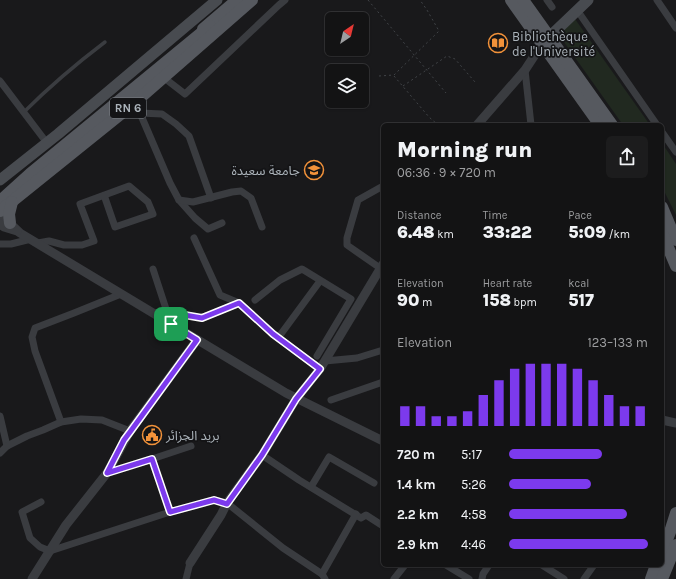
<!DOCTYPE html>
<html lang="en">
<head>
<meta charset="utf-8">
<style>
	body { margin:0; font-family:Karla,"Noto Sans Arabic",sans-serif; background:#1c1c1d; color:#f1f3f6; height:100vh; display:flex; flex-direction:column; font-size:15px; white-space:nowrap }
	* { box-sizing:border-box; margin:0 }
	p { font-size:13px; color:#9d9ea0 }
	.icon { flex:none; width:22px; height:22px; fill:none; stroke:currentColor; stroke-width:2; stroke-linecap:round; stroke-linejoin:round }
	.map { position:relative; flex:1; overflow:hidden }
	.details { position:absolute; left:381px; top:123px; width:283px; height:444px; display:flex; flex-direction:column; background:#131314; border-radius:6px; box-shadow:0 1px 3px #0004,0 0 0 1px #323234 }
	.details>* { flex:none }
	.needle { width:26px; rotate:35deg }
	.controls { position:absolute; left:325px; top:12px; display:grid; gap:8px }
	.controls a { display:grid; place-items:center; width:44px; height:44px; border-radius:6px; background:#131314; box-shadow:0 1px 3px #0004,0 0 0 1px #323234; font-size:20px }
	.pin { position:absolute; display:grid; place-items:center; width:34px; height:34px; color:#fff; margin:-17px; border-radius:8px; box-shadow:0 2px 6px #0006 }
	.round { display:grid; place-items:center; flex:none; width:42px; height:42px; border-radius:6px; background:#1c1c1d }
	.head { display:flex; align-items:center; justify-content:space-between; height:68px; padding:0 16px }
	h1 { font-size:22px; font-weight:800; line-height:30px }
	.stats { display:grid; grid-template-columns:repeat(3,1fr); gap:6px; height:68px; padding:4px 16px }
	.stats div { display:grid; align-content:center }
	.stats b { font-size:17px; font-weight:800 }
	.stats small { font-size:11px; font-weight:400 }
	.stats p { font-size:11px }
	.chart { height:112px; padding:8px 16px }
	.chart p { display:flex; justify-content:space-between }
	.chart svg { width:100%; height:72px; margin-top:4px; stroke:#7c3aed; stroke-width:6 }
	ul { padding:0 16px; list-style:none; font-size:13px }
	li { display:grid; grid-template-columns:64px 48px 1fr; align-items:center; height:30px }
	li i { height:10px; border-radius:5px; background:#7c3aed }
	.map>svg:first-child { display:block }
</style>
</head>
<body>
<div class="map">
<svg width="676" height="579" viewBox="0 0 676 579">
	<rect width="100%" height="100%" fill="#19191b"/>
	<g fill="#212920">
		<polygon points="575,19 650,125 623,125 559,35"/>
		<polygon points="662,143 676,164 676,215 662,187"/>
	</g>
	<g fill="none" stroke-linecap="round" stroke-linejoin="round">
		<g stroke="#404347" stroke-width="1" stroke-dasharray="2 3" stroke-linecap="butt">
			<polyline points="368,0 446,93"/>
			<polyline points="379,76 394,75 439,31 427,10 420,0"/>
			<polyline points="394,76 429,117 438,125"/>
			<polyline points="403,86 447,56 455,59 475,82"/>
		</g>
		<path stroke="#3a3c40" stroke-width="3.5" d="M24,112C50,86 76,64 105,42"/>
		<g stroke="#3a3c40" stroke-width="7">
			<polyline points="547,0 552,7"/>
			<polyline points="657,0 676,28"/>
			<polyline points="577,10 657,125"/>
			<polyline points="525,70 531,125"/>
			<polyline points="163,77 185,94 279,5 285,0"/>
			<polyline points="0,81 47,143"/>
			<polyline points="133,104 140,113 170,183 179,200 195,218 208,229 222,223"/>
			<polyline points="140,113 162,114 176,124 189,136 211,198"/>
			<polyline points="662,132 676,152"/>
			<polyline points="179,200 193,202 232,192 241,191 251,198 262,227"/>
			<polyline points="194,238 220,295 239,303"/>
			<polyline points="38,243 49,241 64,245 82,245 94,241 80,204 129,186 148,202 153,214 115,227 104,195"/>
			<polyline points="0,244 11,244 31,239"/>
			<polyline points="380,268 347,245 347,238 358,200 383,186"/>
			<polyline points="153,269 168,315"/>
			<polyline points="255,300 280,280 302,269 351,299 317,356"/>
			<polyline points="167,312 202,318 239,303 273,334 320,369"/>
			<polyline points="278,338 320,281"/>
			<polyline points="325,361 357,358 383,350"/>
			<polyline points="331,400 383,382"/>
			<polyline points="0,416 7,446"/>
			<polyline points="61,422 35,351 32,337 35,328 74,313 121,294"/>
			<polyline points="0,453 7,446 27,436 43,430 61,422 81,419 102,420 130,431"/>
			<polyline points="262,455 299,480 361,518 366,515 383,526"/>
			<polyline points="152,459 170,512"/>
			<polyline points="107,473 152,459 191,446"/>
			<polyline points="311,487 329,457 374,483"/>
			<polyline points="41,502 22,512 30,538 40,547 50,551 170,512 214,500 227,503 283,548 322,574 325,579"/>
			<polyline points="446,565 469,579"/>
			<polyline points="542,565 564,579"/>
			<polyline points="322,574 356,514"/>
			<polyline points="186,579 190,563"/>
			<polyline points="394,579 405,565"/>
			<polyline points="482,579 483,574 489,565"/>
			<polyline points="584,579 594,565"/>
		</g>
		<g stroke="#3a3c40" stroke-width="9">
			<polyline points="477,125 525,70 542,44"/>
			<polyline points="0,214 20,233 286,393 383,441"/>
			<polyline points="0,224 4,227 17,231"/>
			<polyline points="662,420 676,423"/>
			<polyline points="190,563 221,515 227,503 262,455 296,399 320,369 383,264"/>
			<polyline points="32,579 66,525 107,473 125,440 130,431 197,340"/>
		</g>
		<g stroke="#484b50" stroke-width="11">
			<polyline points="544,42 588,0"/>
			<polyline points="0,180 58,134 217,0"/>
		</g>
		<g stroke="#56595f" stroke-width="12">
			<polyline points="511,0 600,125"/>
			<polyline points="523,0 612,125"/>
			<polyline points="203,29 237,0"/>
			<polyline points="0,201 30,174 210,26"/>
			<polyline points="662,207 676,240"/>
			<polyline points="0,211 133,104 252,0"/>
			<polyline points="10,223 9,214 12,202"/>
			<polyline points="662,233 676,266"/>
			<polyline points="662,552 670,532 676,513"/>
			<polyline points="651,579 656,565"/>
			<polyline points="662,579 676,545"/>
		</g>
	</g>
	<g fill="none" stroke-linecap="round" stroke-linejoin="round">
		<defs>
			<polygon id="route" points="239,303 273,334 320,369 296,399 262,455 227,504 214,500 170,512 152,459 107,473 124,440 130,432 197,340 171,324 167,312 202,318"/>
		</defs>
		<use href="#route" stroke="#fff" stroke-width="8"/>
		<use href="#route" stroke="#7c3aed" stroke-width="5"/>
	</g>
	<defs>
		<symbol id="library-ring" viewBox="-11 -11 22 22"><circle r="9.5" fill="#141416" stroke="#f2923a" stroke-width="1.5"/><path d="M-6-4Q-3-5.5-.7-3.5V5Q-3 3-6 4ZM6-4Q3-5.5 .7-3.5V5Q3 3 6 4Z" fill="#f2923a"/></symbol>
		<symbol id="university-ring" viewBox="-11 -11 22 22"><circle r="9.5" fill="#141416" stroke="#f2923a" stroke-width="1.5"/><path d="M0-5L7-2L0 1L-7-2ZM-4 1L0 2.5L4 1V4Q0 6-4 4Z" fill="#f2923a"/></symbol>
		<symbol id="civic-ring" viewBox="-11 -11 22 22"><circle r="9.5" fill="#141416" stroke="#f2923a" stroke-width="1.5"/><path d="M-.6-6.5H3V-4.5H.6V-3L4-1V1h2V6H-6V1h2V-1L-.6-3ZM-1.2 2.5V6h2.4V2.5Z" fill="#f2923a"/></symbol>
	</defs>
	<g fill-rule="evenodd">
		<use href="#library-ring" x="487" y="32" width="22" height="22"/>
		<use href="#university-ring" x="303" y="159" width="22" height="22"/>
		<use href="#civic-ring" x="141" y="424" width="22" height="22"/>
	</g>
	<g text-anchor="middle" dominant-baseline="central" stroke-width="3.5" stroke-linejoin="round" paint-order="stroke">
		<rect fill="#141416" stroke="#7e8389" stroke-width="1" x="110" y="98" width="36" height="20" rx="3"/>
		<g font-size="12" font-weight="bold" fill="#abb3ba">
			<text x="128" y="108">RN 6</text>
		</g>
		<g font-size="13" fill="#abb3ba" stroke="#141416" text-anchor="start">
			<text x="512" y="36">Bibliothèque<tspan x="512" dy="15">de l'Université</tspan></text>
			<text x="300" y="170" text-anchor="end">جامعة سعيدة</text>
			<text x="166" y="435">بريد الجزائر</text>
		</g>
	</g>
</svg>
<div class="controls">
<a><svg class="needle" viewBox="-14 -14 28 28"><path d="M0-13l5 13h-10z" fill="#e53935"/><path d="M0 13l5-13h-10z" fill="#9d9ea0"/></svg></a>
<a><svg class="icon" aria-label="layers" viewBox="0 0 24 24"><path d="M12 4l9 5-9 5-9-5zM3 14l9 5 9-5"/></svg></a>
</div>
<div class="pin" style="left:171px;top:324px;background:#1e9e55"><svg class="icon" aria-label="arrive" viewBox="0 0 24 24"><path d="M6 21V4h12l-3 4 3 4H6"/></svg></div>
<section class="details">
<div class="head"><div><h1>Morning run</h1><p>06:36 · 9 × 720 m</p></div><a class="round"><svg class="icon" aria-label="share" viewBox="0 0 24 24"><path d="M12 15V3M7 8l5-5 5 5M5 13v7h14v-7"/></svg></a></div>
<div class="stats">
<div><p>Distance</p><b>6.48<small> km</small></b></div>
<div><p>Time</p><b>33:22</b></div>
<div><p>Pace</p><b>5:09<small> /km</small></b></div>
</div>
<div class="stats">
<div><p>Elevation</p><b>90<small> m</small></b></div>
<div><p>Heart rate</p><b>158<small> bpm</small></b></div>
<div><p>kcal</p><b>517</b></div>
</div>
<div class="chart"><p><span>Elevation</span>123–133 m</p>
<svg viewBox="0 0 160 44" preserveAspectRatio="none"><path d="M5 44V32M15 44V32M25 44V38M35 44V38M45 44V35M55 44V25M65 44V16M75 44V9M85 44V6M95 44V6M105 44V6M115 44V9M125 44V16M135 44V25M145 44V32M155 44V32"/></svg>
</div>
<ul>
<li><b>720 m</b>5:17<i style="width:67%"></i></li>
<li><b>1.4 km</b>5:26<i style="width:59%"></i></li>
<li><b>2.2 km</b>4:58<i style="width:85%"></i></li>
<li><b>2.9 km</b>4:46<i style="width:100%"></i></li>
</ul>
</section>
</div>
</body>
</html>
